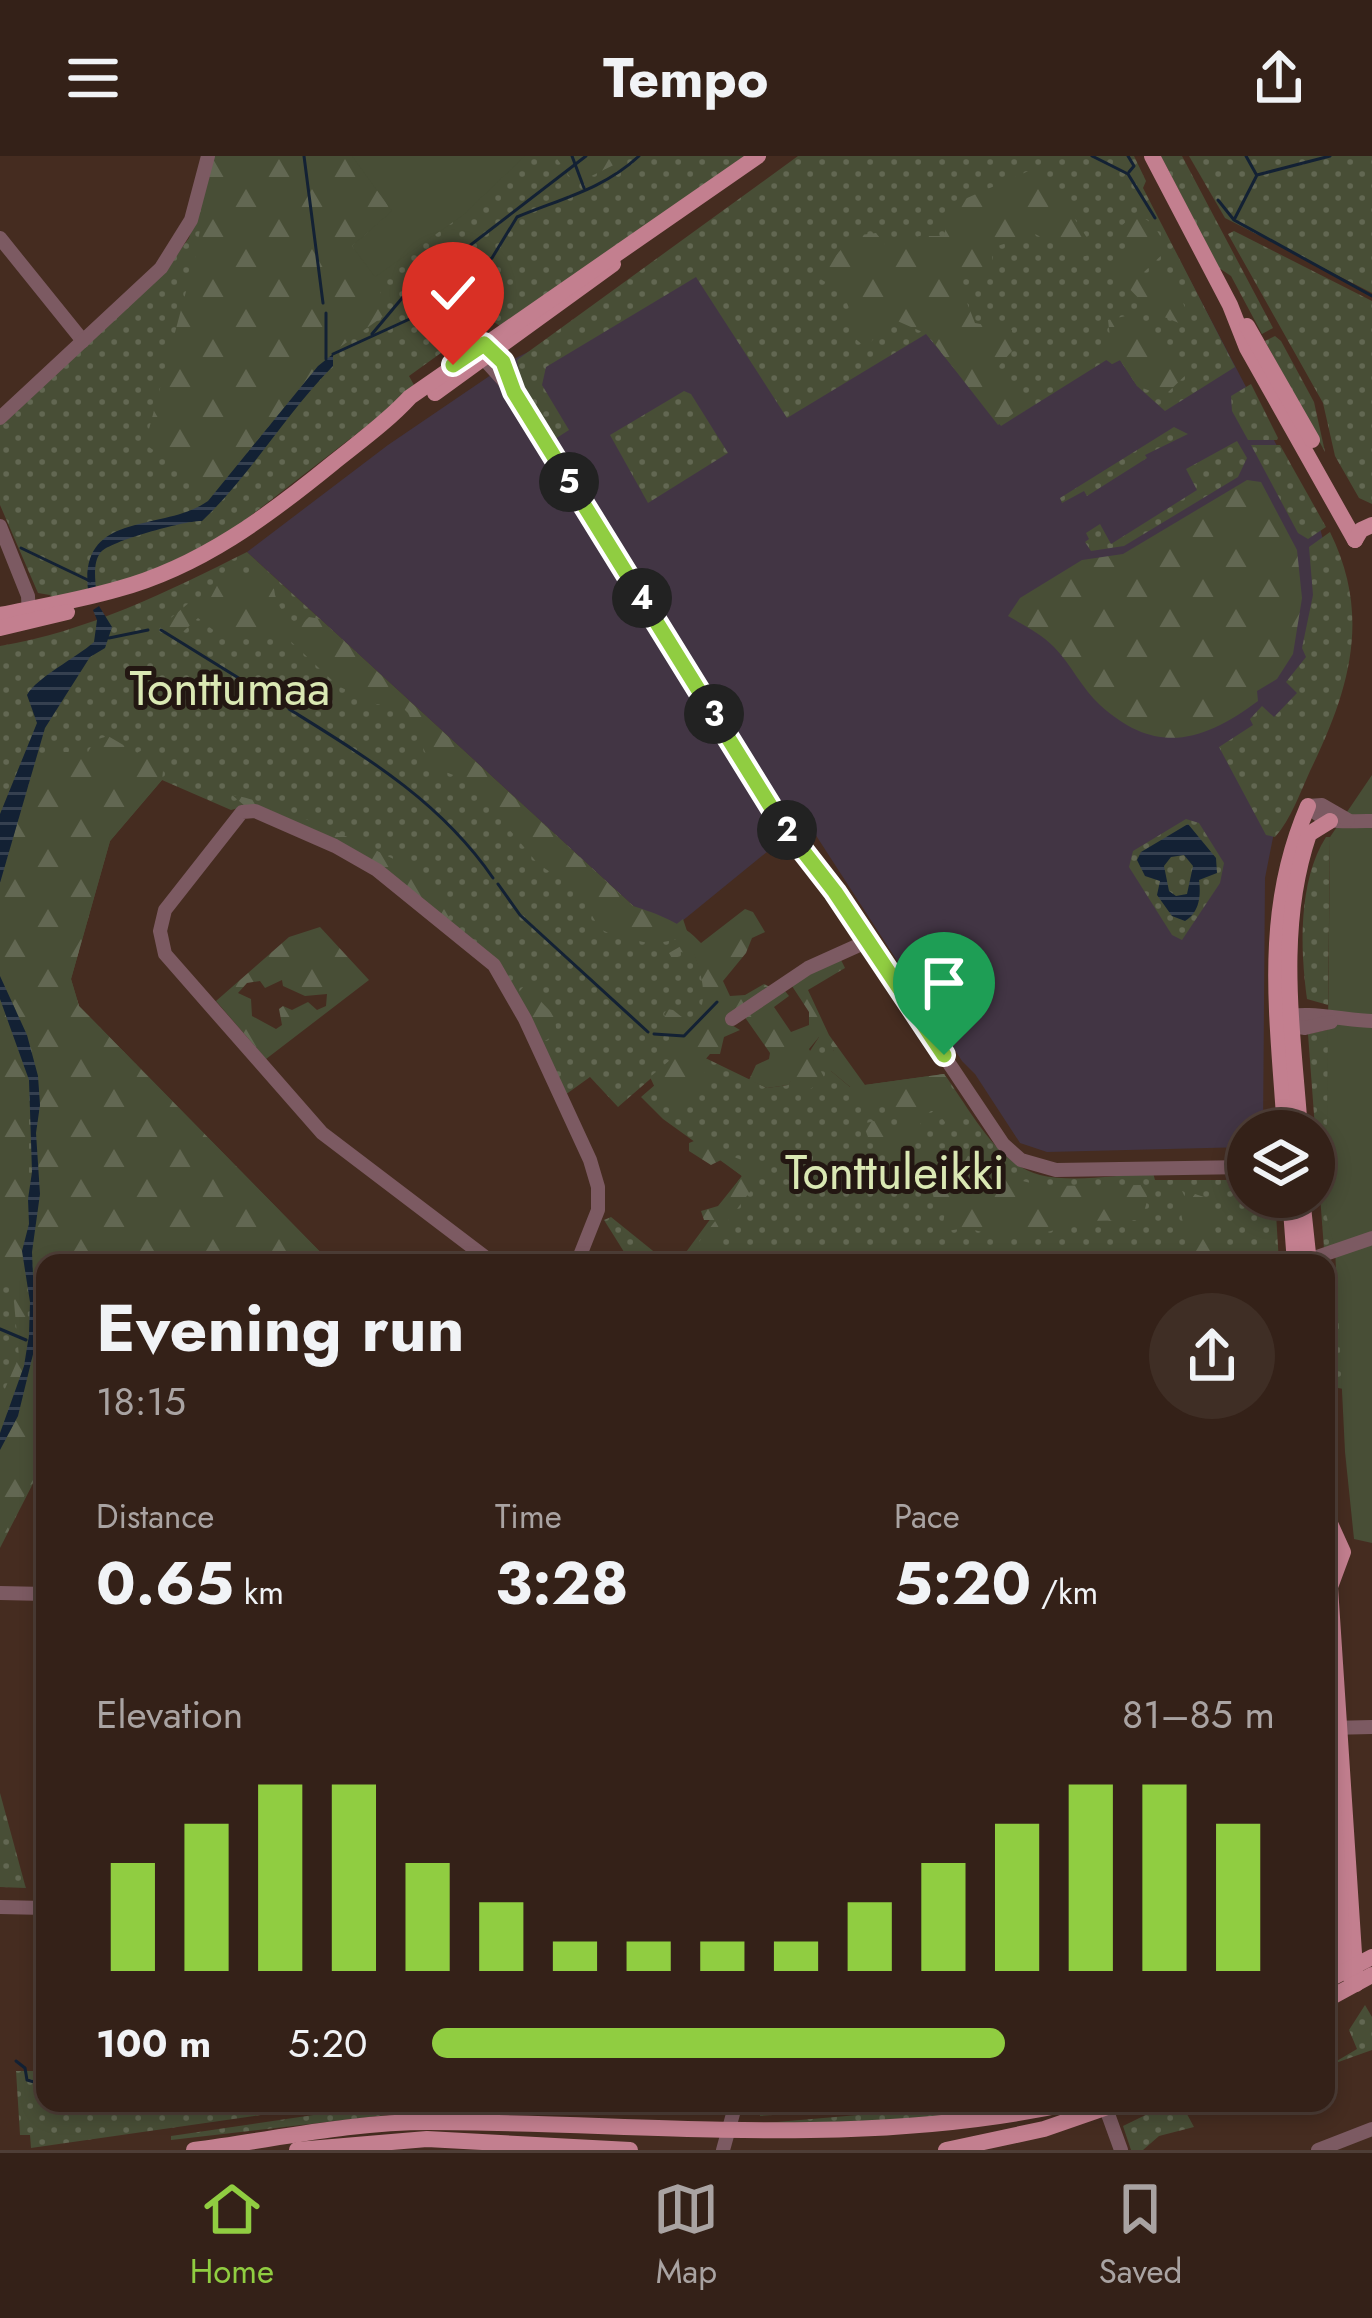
<!DOCTYPE html>
<html lang="en">
<head>
<meta charset="utf-8">
<style>
	body { margin:0; font-family:Jost,sans-serif; background:#3f2e25; color:#f1f3f6; height:100vh; display:flex; flex-direction:column; font-size:45px; white-space:nowrap }
	* { box-sizing:border-box; margin:0 }
	p { font-size:39px; color:#a9a3a2 }
	.icon { flex:none; width:66px; height:66px; fill:none; stroke:currentColor; stroke-width:2; stroke-linecap:round; stroke-linejoin:round }
	.map { position:relative; flex:1; overflow:hidden }
	.sheet { position:absolute; left:36px; top:1098px; width:1299px; height:858px; display:flex; flex-direction:column; background:#342118; border-radius:24px; box-shadow:0 6px 18px #0003,0 0 0 3px #4e3e37 }
	.sheet>* { flex:none }
	.buttons { position:absolute; left:1227px; top:954px; display:grid; gap:24px }
	.buttons a { display:grid; place-items:center; width:108px; height:108px; border-radius:50%; background:#342118; box-shadow:0 6px 18px #0003,0 0 0 3px #4e3e37; font-size:60px }
	.pin { position:absolute; display:grid; place-items:center; width:102px; height:102px; color:#fff; margin:-123px -51px; border-radius:50% 50% 50% 0; rotate:-45deg; box-shadow:0 0 12px #0007 }
	.pin .icon { rotate:45deg }
	.km { position:absolute; width:60px; height:60px; margin:-30px; border-radius:50%; background:#222; color:#fff; font-size:33px; line-height:60px; text-align:center }
	.round { display:grid; place-items:center; flex:none; width:126px; height:126px; border-radius:63px; background:#3f2e25 }
	.summary { display:flex; align-items:center; justify-content:space-between; height:204px; padding:0 60px }
	h1 { font-size:66px; font-weight:700; line-height:90px }
	.figures { display:grid; grid-template-columns:repeat(3,1fr); gap:18px; height:204px; padding:12px 60px }
	.figures div { display:grid; align-content:center }
	.figures b { font-size:60px; font-weight:700 }
	.figures small { font-size:33px; font-weight:400 }
	.figures p { font-size:33px }
	.chart { height:336px; padding:24px 60px }
	.chart p { display:flex; justify-content:space-between }
	.chart svg { width:100%; height:216px; margin-top:12px; stroke:#90cd41; stroke-width:6 }
	ul { padding:0 60px; list-style:none; font-size:39px }
	li { display:grid; grid-template-columns:192px 144px 1fr; align-items:center; height:90px }
	li i { height:30px; border-radius:15px; background:#90cd41 }
	header { display:flex; justify-content:space-between; align-items:center; height:156px; padding:0 60px; background:#342118; font-size:54px; font-weight:700 }
	.menu { display:flex; justify-content:space-around; align-items:center; height:168px; border-top:3px solid #4e3e37; background:#342118; font-size:33px; color:#a9a3a2 }
	.menu a { display:grid; justify-items:center; gap:6px }
	.menu .active { color:#90cd41 }
	.map>svg:first-child { display:block }
</style>
</head>
<body>
<header><svg class="icon" aria-label="menu" viewBox="0 0 24 24"><path d="M4 6h16M4 12h16M4 18h16"/></svg>Tempo<svg class="icon" aria-label="share" viewBox="0 0 24 24"><path d="M12 15V3M7 8l5-5 5 5M5 13v7h14v-7"/></svg></header>
<div class="map">
<svg width="1372" height="1994" viewBox="0 0 1372 1994">
	<defs>
		<pattern id="grass-dots" width="8" height="8" patternUnits="userSpaceOnUse" patternTransform="scale(3)"><rect width="8" height="8" fill="#484e36"/><path d="M2 2h.1M6 6h.1" fill="none" stroke="#626752" stroke-width="1.8" stroke-linecap="round"/></pattern>
		<pattern id="forest-firs" width="22" height="20" patternUnits="userSpaceOnUse" patternTransform="scale(3)"><rect width="22" height="20" fill="#484e36"/><path d="M5 1l3.5 6h-7zM16 11l3.5 6h-7z" fill="#626752"/></pattern>
		<pattern id="water-rules" width="6" height="5" patternUnits="userSpaceOnUse" patternTransform="scale(3)"><rect width="6" height="5" fill="#132134"/><path d="M0 2.5h6" fill="none" stroke="#354050"/></pattern>
	</defs>
	<rect width="100%" height="100%" fill="#452c20"/>
	<polygon fill="#423544" points="1125,0 1320,372 1328,403 1265,722 1263,975 1248,975 1248,991 1047,996 1020,987 975,918 962,905 806,664 665,779 247,396 388,289 516,202 550,185 677,93"/>
	<g fill="url(#grass-dots)">
		<polygon points="213,0 746,0 500,170 494,166 484,166 409,220 414,229 395,248 227,378 151,416 54,445 50,439 38,437 0,349 0,268 165,114 189,82"/>
		<polygon points="798,0 1134,0 1146,25 1143,32 1235,211 1165,255 1137,230 1120,204 1112,208 1108,203 1001,270 926,178 787,262 696,121 546,211 542,229 569,274 555,283 521,227 517,204"/>
		<polygon points="1161,0 1182,0 1273,172 1262,178 1231,120 1219,112"/>
		<polygon points="1189,0 1372,0 1372,137 1225,62"/>
		<polygon points="1234,75 1372,145 1372,348 1359,342 1335,300 1323,247 1228,78"/>
		<polygon points="1275,180 1281,185 1314,246 1325,296 1265,185"/>
		<polygon points="1251,228 1278,282 1277,284 1248,284 1232,255 1231,240"/>
		<polygon points="684,235 691,238 728,297 648,347 610,279"/>
		<polygon points="1174,271 1188,278 1145,299 1147,302 1087,340 1084,335 1062,347 1060,342"/>
		<polygon points="1237,285 1247,302 1238,321 1124,390 1091,395 1085,386 1089,383 1086,377 1100,368 1111,388 1197,334 1186,313"/>
		<polygon points="1251,289 1280,289 1326,371 1308,383 1298,377"/>
		<path d="M1330,376C1372,461 1349,535 1310,615C1300,637 1291,663 1275,681L1266,679L1219,591L1253,569L1250,563L1262,550L1274,561L1297,537L1286,526L1306,501L1302,492L1313,439L1309,391Z"/>
		<path d="M247,396L664,778L683,763L717,865L618,951L590,921L565,939L515,832L498,808L377,709L246,650L231,654L162,624L110,685L71,823L79,850L331,1107H45V1304L0,1392V490C86,476 169,435 247,396Z"/>
		<polygon points="1186,663 1199,667 1224,707 1220,727 1182,784 1172,779 1129,711 1133,695"/>
		<path d="M1326,681H1330L1328,849L1307,843C1300,793 1298,725 1326,681Z"/>
		<polygon points="1327,874 1372,874 1372,1075 1324,1093 1308,878"/>
		<path d="M819,881H827L834,893L831,915L850,931L944,918C968,950 997,1009 1040,1019C1074,1027 1117,1019 1153,1017L1155,1024H1248V1041H1275L1279,1107H678L742,1020L663,963L641,941L693,896L767,932L788,929Z"/>
		<polygon points="611,1061 668,1107 631,1107 604,1064"/>
		<polygon points="1329,1121 1336,1122 1341,1133 1344,1233 1332,1231 1326,1140"/>
		<polygon points="0,1637 25,1729 26,1732 0,1731"/>
		<polygon points="1365,1849 1372,1861 1372,1894 1330,1909 1357,1893 1349,1874"/>
		<polygon points="16,1915 45,1915 45,1947 345,1947 31,1992 30,1979 20,1979"/>
		<polygon points="395,1947 416,1947 404,1957 171,1984 171,1980"/>
		<polygon points="998,1947 1055,1947 968,1968 765,1967"/>
		<polygon points="1170,1947 1181,1947 1194,1971 1159,1980 1143,1994 1131,1994 1123,1970"/>
	</g>
	<g fill="url(#forest-firs)" fill-rule="evenodd">
		<polygon points="213,0 352,0 393,55 352,90 375,121 388,157 326,201 213,338 145,288 195,102"/>
		<polygon points="555,0 632,0 575,28"/>
		<path d="M1040,10L1097,97L1081,101L1035,78L991,92L995,121L956,119L975,167L1012,174V195L998,211L1023,250L998,269L927,178L895,164L865,191L851,179C854,148 844,136 817,121L853,80L876,77L887,91L920,80H944L951,49Z"/>
		<polygon points="1136,57 1153,68 1168,93 1143,117 1168,116 1196,174 1152,156 1114,117 1126,89 1119,72"/>
		<polygon points="1130,159 1191,214 1164,240 1137,230 1120,204 1112,208 1099,199 1110,181 1108,164"/>
		<path d="M1247,324L1261,326L1297,394L1302,442L1293,498L1277,523L1257,535L1258,545C1203,586 1156,600 1100,549C1082,533 1071,508 1054,491C1042,478 1023,469 1008,460L1020,442L1082,404L1123,398Z"/>
		<path d="M226,413L238,419L256,417L274,433C276,449 285,463 301,469L309,461L320,463L633,750C658,758 683,767 701,787L745,753L753,756L765,776L752,782L746,797L723,825L730,840L745,839L764,828L770,831L725,865L740,874L724,881L720,898H710L704,905L706,930L699,938H690L683,950L656,934L650,921L670,904L676,889L664,858L667,853L673,854L692,869C710,847 703,823 694,798L681,796L674,806L669,797L681,790L679,783L653,788L615,780L600,773L576,733L538,708L509,673L497,650L481,638L474,627L443,615L429,605L408,557L402,551L376,548L338,530L285,480L274,476L222,481L198,462L175,483L160,471L190,446L211,441Z"/>
		<polygon points="108,580 137,597 142,594 164,605 162,624 110,685 71,823 79,850 331,1107 45,1107 45,1301 0,1386 0,1294 18,1260 36,1186 32,1096 40,1038 36,977 40,949 35,905 27,879 0,820 0,726 33,613 52,596 88,596 95,584"/>
		<path d="M232,639C267,643 407,704 433,727C443,735 449,748 450,759L446,763L377,709L245,650Z"/>
		<path d="M320,771L369,824L266,903L216,845L289,781ZM282,824L283,830L305,840L327,838L326,850L317,854L308,846L292,854L283,850L279,853L282,869L276,873L252,860L251,843L238,837L247,827L260,825L265,832Z"/>
		<path d="M841,804L845,812L808,834L829,879L865,929L944,918C954,931 953,943 964,957L958,974L950,973L937,955H931C918,963 919,983 898,996L868,981L863,968L881,963L893,973L904,971L907,962L884,946L883,937L872,935L875,947L865,953L854,947L855,935L831,915L829,901L834,894L826,881H819L809,893L825,923L803,938L792,924L788,929L767,932L749,924L756,909L769,903L770,897L744,860L785,835L789,840L774,851L791,876L809,869V856L790,827Z"/>
		<polygon points="525,829 554,859 557,878 541,887 518,837"/>
		<polygon points="0,843 29,924 29,1068 23,1083 29,1179 24,1210 0,1277 0,1244 19,1201 12,1124 0,1122"/>
		<path d="M699,983C718,998 744,1002 765,1016L718,1078L716,1086L702,1098L695,1097V1091L716,1064H704L701,1055L718,1050L742,1020L721,1004L711,1009L689,995V987Z"/>
		<path d="M954,992L1007,1021L1042,1030L1143,1029C1151,1037 1146,1058 1137,1064L1087,1065L1026,1082H1006L966,1072L947,1075L943,1068L946,1049L935,1046L922,1000L937,993Z"/>
		<polygon points="1177,1032 1181,1033 1188,1047 1195,1038 1213,1044 1208,1055 1215,1062 1214,1072 1229,1107 1191,1107 1181,1057 1171,1041"/>
		<polygon points="761,1947 941,1947 760,1960"/>
	</g>
	<g fill="#484e36">
		<polygon points="352,0 525,0 463,59 375,121 352,90 392,55"/>
		<polygon points="1372,619 1372,1387 1354,1383 1345,1296 1335,1093 1326,1058 1330,681"/>
	</g>
	<g fill="url(#water-rules)" fill-rule="evenodd">
		<path d="M333,198V210C284,260 250,320 202,365C187,364 110,385 101,396C93,405 95,422 96,433L88,434C79,353 163,377 208,345L318,210Z"/>
		<path d="M99,450L112,471L105,492L90,501L45,572L0,727V658L37,567L27,539C37,521 76,502 94,486L97,464L93,454Z"/>
		<path d="M1188,668L1216,702L1217,717L1199,724C1201,739 1200,756 1185,765L1172,760L1157,739L1160,725L1145,720L1137,704L1141,696ZM1184,699L1193,710L1187,738L1176,740L1169,735L1164,710L1171,701Z"/>
		<polygon points="0,820 27,879 38,920 40,949 36,977 40,1038 32,1096 36,1186 18,1260 0,1294 0,1277 24,1210 29,1179 30,1146 22,1095 29,1068 28,1043 32,1016 29,924 0,843"/>
	</g>
	<g fill="none" stroke-linecap="round" stroke-linejoin="round">
		<g stroke="#132134" stroke-width="3">
			<polyline points="304,0 323,147"/>
			<polyline points="572,0 584,32"/>
			<polyline points="1092,0 1128,18 1155,62"/>
			<polyline points="1128,0 1134,10 1129,16"/>
			<polyline points="1246,0 1256,18"/>
			<polyline points="1218,44 1234,64 1372,140"/>
			<polyline points="1235,62 1257,19 1330,0"/>
			<polyline points="326,157 326,203"/>
			<polyline points="372,178 403,141 586,0"/>
			<path d="M333,198L436,151L446,136L492,102L517,61C560,43 604,33 639,0"/>
			<polyline points="21,392 90,425"/>
			<polyline points="161,474 279,547"/>
			<polyline points="109,482 148,474"/>
			<path d="M289,553C366,601 440,645 493,722"/>
			<polyline points="498,728 520,759 648,876"/>
			<polyline points="654,878 684,880 717,846"/>
			<polyline points="0,1173 26,1184"/>
			<polyline points="16,1905 25,1912 27,1924 45,1929"/>
		</g>
		<g stroke="#7c5a62" stroke-width="14">
			<polyline points="0,82 83,185"/>
			<polyline points="484,191 484,203 514,236 779,664 835,737 1003,988 1021,1004 1056,1014 1248,1011"/>
			<polyline points="488,191 503,206 513,233"/>
			<polyline points="0,262 161,112 191,64 208,0"/>
			<polyline points="0,370 28,440 29,461"/>
			<path d="M1308,650C1327,671 1347,664 1372,665"/>
			<polyline points="1308,650 1322,649 1348,664"/>
			<polyline points="732,863 808,812 868,785"/>
			<path d="M1283,863C1301,853 1348,865 1372,865"/>
			<polyline points="1283,868 1305,872 1331,866"/>
			<polyline points="1308,1104 1372,1082"/>
			<polyline points="493,1107 322,977 165,798 160,775 165,754 242,656 255,655 335,690 377,714 494,809 525,863 590,1004 598,1031 598,1054 577,1107"/>
			<polyline points="0,1437 45,1438"/>
			<polyline points="1329,1572 1372,1571"/>
			<polyline points="0,1751 45,1752"/>
			<polyline points="1104,1947 1121,1994"/>
			<polyline points="723,1994 736,1947"/>
			<polyline points="1318,1994 1372,1973"/>
		</g>
		<g stroke="#c37f8f" stroke-width="16">
			<polyline points="1152,0 1230,149 1247,192 1355,384"/>
			<polyline points="1247,170 1312,284"/>
			<polyline points="435,237 613,108"/>
			<polyline points="1355,384 1361,374 1372,369"/>
			<path d="M0,459C39,451 80,444 118,433C200,411 268,360 333,307C359,286 387,266 410,241L758,0"/>
			<polyline points="0,472 67,456"/>
			<path d="M1285,975C1278,861 1261,758 1308,650"/>
			<path d="M1300,975C1293,874 1276,775 1309,678L1330,665"/>
			<polyline points="1290,1041 1295,1107"/>
			<polyline points="1302,1041 1309,1107"/>
			<polyline points="1326,1336 1328,1363 1343,1396 1330,1431 1356,1828"/>
			<polyline points="1326,1555 1343,1791 1346,1815 1352,1822"/>
			<polyline points="1326,1825 1372,1801"/>
			<polyline points="1326,1844 1372,1819"/>
			<path d="M194,1994C272,1984 350,1966 429,1966C645,1966 859,1994 1071,1947"/>
			<polyline points="297,1994 427,1983 630,1994"/>
			<polyline points="946,1994 1044,1973 1119,1947"/>
		</g>
	</g>
	<g fill="none" stroke-linecap="round" stroke-linejoin="round">
		<defs>
			<polyline id="route" points="453,209 484,188 503,206 514,236 779,664 835,736 944,899"/>
		</defs>
		<use href="#route" stroke="#fff" stroke-width="24"/>
		<use href="#route" stroke="#90cd41" stroke-width="15"/>
	</g>
	<g text-anchor="middle" dominant-baseline="central" stroke-width="10" stroke-linejoin="round" paint-order="stroke">
		<g font-size="48" fill="#dae8b3" stroke="#231712">
			<text x="230" y="532">Tonttumaa</text>
			<text x="895" y="1016">Tonttuleikki</text>
		</g>
	</g>
</svg>
<div class="buttons">
<a><svg class="icon" aria-label="layers" viewBox="0 0 24 24"><path d="M12 4l9 5-9 5-9-5zM3 14l9 5 9-5"/></svg></a>
</div>
<div class="pin" style="left:944px;top:899px;background:#1e9e55"><svg class="icon" aria-label="arrive" viewBox="0 0 24 24"><path d="M6 21V4h12l-3 4 3 4H6"/></svg></div>
<div class="pin" style="left:453px;top:209px;background:#d93025"><svg class="icon" aria-label="check" viewBox="0 0 24 24"><path d="M5 12l5 5 9-10"/></svg></div>
<b class="km" style="left:787px;top:674px">2</b>
<b class="km" style="left:714px;top:558px">3</b>
<b class="km" style="left:642px;top:442px">4</b>
<b class="km" style="left:569px;top:326px">5</b>
<section class="sheet">
<div class="summary"><div><h1>Evening run</h1><p>18:15</p></div><a class="round"><svg class="icon" aria-label="share" viewBox="0 0 24 24"><path d="M12 15V3M7 8l5-5 5 5M5 13v7h14v-7"/></svg></a></div>
<div class="figures">
<div><p>Distance</p><b>0.65<small> km</small></b></div>
<div><p>Time</p><b>3:28</b></div>
<div><p>Pace</p><b>5:20<small> /km</small></b></div>
</div>
<div class="chart"><p><span>Elevation</span>81–85 m</p>
<svg viewBox="0 0 160 44" preserveAspectRatio="none"><path d="M5 44V22M15 44V14M25 44V6M35 44V6M45 44V22M55 44V30M65 44V38M75 44V38M85 44V38M95 44V38M105 44V30M115 44V22M125 44V14M135 44V6M145 44V6M155 44V14"/></svg>
</div>
<ul>
<li><b>100 m</b>5:20<i style="width:68%"></i></li>
</ul>
</section>
</div>
<nav class="menu">
<a class="active"><svg class="icon" aria-label="home" viewBox="0 0 24 24"><path d="M3 11l9-7 9 7M6 9v11h12V9"/></svg>Home</a>
<a><svg class="icon" aria-label="map" viewBox="0 0 24 24"><path d="M3 6l6-2 6 2 6-2v14l-6 2-6-2-6 2zM9 4v14M15 6v14"/></svg>Map</a>
<a><svg class="icon" aria-label="saved" viewBox="0 0 24 24"><path d="M7 4h10v16l-5-4-5 4z"/></svg>Saved</a>
</nav>
</body>
</html>
